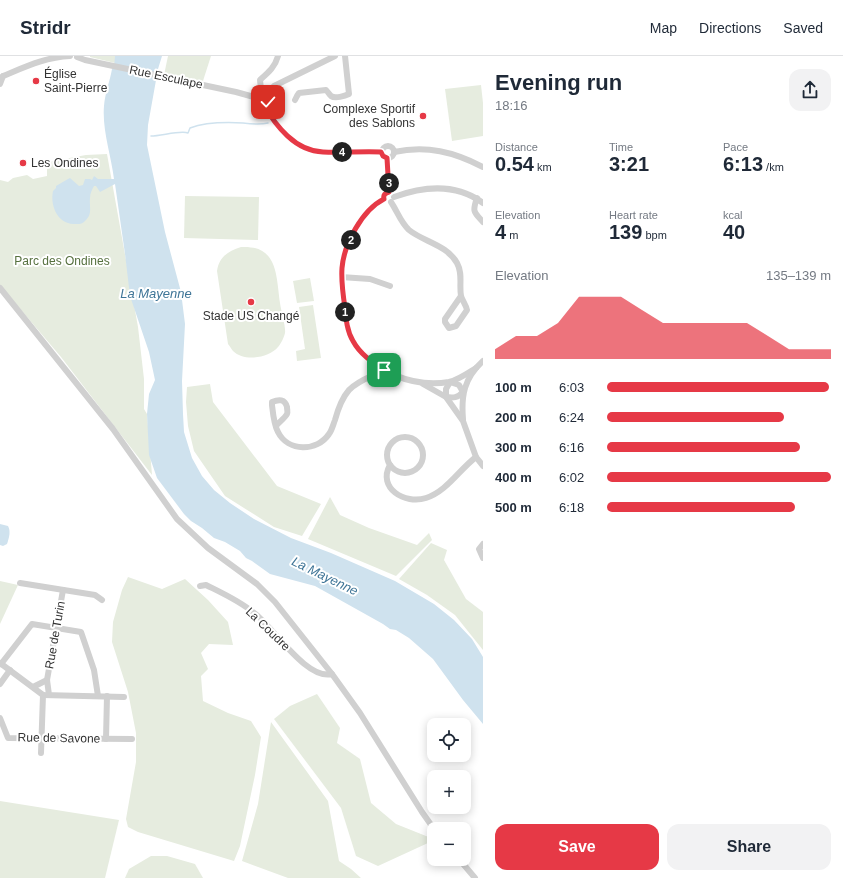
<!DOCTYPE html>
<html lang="en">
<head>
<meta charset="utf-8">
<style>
	body { margin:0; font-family:Helvetica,sans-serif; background:#f2f2f3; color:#1f2937; height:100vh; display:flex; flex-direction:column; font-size:15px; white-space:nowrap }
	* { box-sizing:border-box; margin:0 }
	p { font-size:13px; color:#747a83 }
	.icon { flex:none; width:22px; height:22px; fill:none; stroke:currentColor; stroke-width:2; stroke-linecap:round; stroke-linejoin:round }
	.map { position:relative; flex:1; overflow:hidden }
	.sheet { display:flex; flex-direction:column; background:#fff; width:360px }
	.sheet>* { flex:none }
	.buttons { position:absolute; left:427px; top:662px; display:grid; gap:8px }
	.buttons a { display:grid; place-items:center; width:44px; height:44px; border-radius:8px; background:#fff; box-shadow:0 2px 10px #0003; font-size:20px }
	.pin { position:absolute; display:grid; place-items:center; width:34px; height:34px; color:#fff; margin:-17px; border-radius:8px; box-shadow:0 2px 6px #0006 }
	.km { position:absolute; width:20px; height:20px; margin:-10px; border-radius:50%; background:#222; color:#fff; font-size:11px; line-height:20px; text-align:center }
	.round { display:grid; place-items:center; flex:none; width:42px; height:42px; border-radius:12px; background:#f2f2f3 }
	.summary { display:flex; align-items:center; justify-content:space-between; height:68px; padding:0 12px }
	h1 { font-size:22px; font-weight:700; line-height:30px }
	.stats { display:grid; grid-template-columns:repeat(3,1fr); gap:6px; height:68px; padding:4px 12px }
	.stats div { display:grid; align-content:center }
	.stats b { font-size:20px; font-weight:700 }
	.stats small { font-size:11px; font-weight:400 }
	.stats p { font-size:11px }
	.chart { height:112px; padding:8px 12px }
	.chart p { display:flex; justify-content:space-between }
	.chart svg { width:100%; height:72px; margin-top:4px; fill:#e63946; opacity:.7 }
	.cta { display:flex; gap:8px; margin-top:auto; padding:8px 12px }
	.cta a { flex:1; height:46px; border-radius:12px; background:#e63946; color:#fff; font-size:16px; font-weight:700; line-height:46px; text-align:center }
	.cta a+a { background:#f2f2f3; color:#1f2937 }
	ul { padding:0 12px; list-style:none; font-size:13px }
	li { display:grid; grid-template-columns:64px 48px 1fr; align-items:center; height:30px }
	li i { height:10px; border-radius:5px; background:#e63946 }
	header { display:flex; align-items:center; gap:24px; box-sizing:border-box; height:56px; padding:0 20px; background:#fff; border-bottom:1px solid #e0e1e3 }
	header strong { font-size:19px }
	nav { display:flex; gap:22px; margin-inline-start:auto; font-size:14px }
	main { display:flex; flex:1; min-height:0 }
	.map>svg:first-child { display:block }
</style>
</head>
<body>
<header>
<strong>Stridr</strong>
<nav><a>Map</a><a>Directions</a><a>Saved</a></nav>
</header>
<main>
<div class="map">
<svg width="483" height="822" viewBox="0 0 483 822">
	<rect width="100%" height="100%" fill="#fff"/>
	<g fill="#e6ecdf">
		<polygon points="90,0 115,0 115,7 90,1"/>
		<polygon points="168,0 211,0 202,28 164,19"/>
		<polygon points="481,29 483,47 483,80 452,85 445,33"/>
		<polygon points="107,98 138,271 144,323 144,353 147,358 152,419 61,301 0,229 0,124 8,126 13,122 27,119 33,123 47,120 47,106 86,99"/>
		<polygon points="185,140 259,141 258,184 184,182"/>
		<path d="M241,191C278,189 276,219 280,247C281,255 286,271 285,277C284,281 281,288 278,291C269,302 244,306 233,295C231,293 230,290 228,288L217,215C219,201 228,195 241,191Z"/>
		<polygon points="310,222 314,245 297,247 293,225"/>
		<polygon points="313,249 321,302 297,305 296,295 305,293 299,251"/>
		<polygon points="210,328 213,346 277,430 321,448 302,480 274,471 225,440 194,395 188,370 186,346 187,331"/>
		<polygon points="330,441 340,459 369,472 417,489 429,477 432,484 396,520 308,483"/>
		<polygon points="431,487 447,494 444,504 466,543 483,556 483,594 455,559 427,539 399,523"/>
		<polygon points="128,521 162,533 185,523 208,544 228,566 233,589 209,588 201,597 208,613 201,620 203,645 228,657 251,665 261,681 255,719 240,790 234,805 138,776 128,771 126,763 136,706 136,677 128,636 112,586 113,566 122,534"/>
		<polygon points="0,525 18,529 0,568"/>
		<polygon points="317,638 340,672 337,687 360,703 371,747 396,768 431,782 428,787 378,810 356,800 341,752 274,663 290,650"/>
		<polygon points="271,666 328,745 339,805 351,813 361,822 288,822 242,805 258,748"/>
		<polygon points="0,745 119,764 105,822 0,822"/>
		<polygon points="151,800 167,800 195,808 203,822 125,822 129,813"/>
	</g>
	<g fill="#cfe2ee">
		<path d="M115,0H162L158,13L148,69L147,89L165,176L181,236L185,268L182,325L183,358L184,376L192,402L202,420L214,434L230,447L254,463L291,482L331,497L395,525L434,548L454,564L472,583L483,601V668L463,644L433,603L409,582L396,574L390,573L383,568L315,530L270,518L252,505L246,502L240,495L225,486L214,482L202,472L191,465L184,458L157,422L149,399L147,358L149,338L155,324L149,296L130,240L125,198L115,128L100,136L96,130H94C92,134 90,137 90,142C89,151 93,158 85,165C82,169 77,168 73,168C57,167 50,149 53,135L56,132V130L68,123L70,122L79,130L83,129L85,123H90L92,124L94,120L98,123H114C111,99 102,74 104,50C105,37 110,25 112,13H114Z"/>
		<path d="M0,468L8,470C11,475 9,482 7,488L3,490L0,489Z"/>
	</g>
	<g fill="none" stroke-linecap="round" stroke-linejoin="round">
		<path stroke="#cfe2ee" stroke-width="1.5" d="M151,80C161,80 181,74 188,77L190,72C206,66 225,66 243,67C251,68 260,69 268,67"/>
		<g stroke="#d0d0d0" stroke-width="6">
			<polyline points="77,1 85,4 236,36 254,41"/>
			<path d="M3,20C25,11 46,1 70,0"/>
			<polyline points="0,28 3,20"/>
			<path d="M261,33L260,24C269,16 275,11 278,0"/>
			<circle cx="262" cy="41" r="7"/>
			<polyline points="268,36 274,30 335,0"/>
			<path d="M295,44L297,40L299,37L326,34C328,36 329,38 331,40C335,43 345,40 349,38L345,0"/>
			<path d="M263,48C276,70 295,95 323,96C342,97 362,95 381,96"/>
			<circle cx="388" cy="96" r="6"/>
			<path d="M394,96C427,89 454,96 483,111"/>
			<polyline points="387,102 389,136"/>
			<path d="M394,141C424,130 456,127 483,147"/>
			<path d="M477,142C472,156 474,156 483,166"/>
			<path d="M384,143C361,155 345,186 342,211C340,225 343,239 345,253C346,263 348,276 353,285C372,316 414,332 449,326C458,324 468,317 476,312"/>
			<path d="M391,146C397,155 401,167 409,174C424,186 447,189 457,207C463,218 459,228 461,240C462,244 466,249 467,254L456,270L449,272L445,266V263L461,240"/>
			<polyline points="341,221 370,223 390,230"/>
			<polyline points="0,232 113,373 177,463 208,492 257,528 275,546 332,618 360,657 422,756 434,773"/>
			<path d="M450,326L459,329L463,336C458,342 453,342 446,341V333Z"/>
			<polyline points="423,328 446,341 463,365 476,401 483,410"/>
			<path d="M463,363C461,340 464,322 483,305"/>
			<path d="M276,370C279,366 285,362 287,358C288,356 287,354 287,351C285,343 279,343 272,346V349C273,358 274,369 278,376C288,396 317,396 329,378C332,374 333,369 335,364C338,353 342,342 349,334C358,324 373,320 384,314"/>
			<circle cx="405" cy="399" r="18"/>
			<path d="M390,409C377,432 405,449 426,442C447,435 459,414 476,401"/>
			<polyline points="483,488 479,493 483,502"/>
			<polyline points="20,527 95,539 102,544"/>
			<path d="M200,530L206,529C222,537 240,545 254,557C273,571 307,625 332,618"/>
			<polyline points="0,607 43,639 124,641"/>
			<polyline points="1,608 32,568 81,576 94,614 98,640"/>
			<polyline points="0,628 10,614"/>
			<polyline points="33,631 47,624"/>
			<polyline points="49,639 47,624 63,534"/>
			<polyline points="0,662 8,682 132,683"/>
			<polyline points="106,683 107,640"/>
			<polyline points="41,697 43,639"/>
			<polyline points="459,803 475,822"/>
		</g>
	</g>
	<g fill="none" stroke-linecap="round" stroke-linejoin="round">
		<defs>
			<path id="route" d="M268,46L263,48C276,70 295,95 323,96C342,97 362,95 381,96L383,100L387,102L389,136C385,137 383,139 384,143C362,154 344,188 342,212C341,226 343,239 345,252C346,263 347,275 353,285C360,298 372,306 384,314"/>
		</defs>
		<use href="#route" stroke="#fff" stroke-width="8"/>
		<use href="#route" stroke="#e63946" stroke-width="5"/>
	</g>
	<g fill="#e63946" stroke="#fff" stroke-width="1.5">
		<circle cx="36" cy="25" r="4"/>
		<circle cx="423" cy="60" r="4"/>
		<circle cx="23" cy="107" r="4"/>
		<circle cx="251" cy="246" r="4"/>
	</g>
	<g text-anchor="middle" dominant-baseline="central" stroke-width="4" stroke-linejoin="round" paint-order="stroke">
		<g font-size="12" fill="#333" stroke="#fff" text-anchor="start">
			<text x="44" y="18">Église<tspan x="44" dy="14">Saint-Pierre</tspan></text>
			<text x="415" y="53" text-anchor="end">Complexe Sportif<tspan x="415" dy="14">des Sablons</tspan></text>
			<text x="31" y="107">Les Ondines</text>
			<text x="251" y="260" text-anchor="middle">Stade US Changé</text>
		</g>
		<g font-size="12" fill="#333" stroke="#fff">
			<text transform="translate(166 21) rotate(12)">Rue Esculape</text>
			<text transform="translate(268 573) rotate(44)">La Coudre</text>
			<text transform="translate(55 579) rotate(-80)">Rue de Turin</text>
			<text transform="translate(59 682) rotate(1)">Rue de Savone</text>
		</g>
		<g font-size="12" fill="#56703f" stroke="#fff">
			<text x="62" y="205">Parc des Ondines</text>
		</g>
		<g font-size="13" font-style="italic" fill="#3f7597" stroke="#fff">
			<text x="156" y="237">La Mayenne</text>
			<text transform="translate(325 520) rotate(26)">La Mayenne</text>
		</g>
	</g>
</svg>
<div class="buttons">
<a><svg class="icon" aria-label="locate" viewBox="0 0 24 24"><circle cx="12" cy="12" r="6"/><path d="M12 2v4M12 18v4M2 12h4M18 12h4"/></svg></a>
<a>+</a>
<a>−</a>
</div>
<div class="pin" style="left:384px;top:314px;background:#1e9e55"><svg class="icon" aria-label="arrive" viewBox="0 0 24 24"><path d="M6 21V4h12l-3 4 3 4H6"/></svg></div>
<div class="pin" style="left:268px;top:46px;background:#d93025"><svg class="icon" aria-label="check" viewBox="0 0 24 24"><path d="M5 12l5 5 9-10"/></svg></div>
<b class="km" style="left:345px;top:256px">1</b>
<b class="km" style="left:351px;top:184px">2</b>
<b class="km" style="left:389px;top:127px">3</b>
<b class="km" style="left:342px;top:96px">4</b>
</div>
<section class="sheet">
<div class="summary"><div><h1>Evening run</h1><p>18:16</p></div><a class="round"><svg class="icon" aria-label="share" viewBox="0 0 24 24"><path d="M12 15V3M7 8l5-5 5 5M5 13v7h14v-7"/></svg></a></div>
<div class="stats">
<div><p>Distance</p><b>0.54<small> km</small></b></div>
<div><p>Time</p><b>3:21</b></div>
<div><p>Pace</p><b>6:13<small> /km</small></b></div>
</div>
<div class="stats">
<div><p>Elevation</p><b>4<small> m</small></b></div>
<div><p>Heart rate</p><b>139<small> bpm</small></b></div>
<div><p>kcal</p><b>40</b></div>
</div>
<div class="chart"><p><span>Elevation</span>135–139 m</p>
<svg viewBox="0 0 160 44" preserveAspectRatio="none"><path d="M0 44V38L10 30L20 30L30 22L40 6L50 6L60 6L70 14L80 22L90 22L100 22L110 22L120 22L130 30L140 38L150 38L160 38V44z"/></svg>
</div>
<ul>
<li><b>100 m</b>6:03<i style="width:99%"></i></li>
<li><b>200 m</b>6:24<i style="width:79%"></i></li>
<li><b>300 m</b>6:16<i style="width:86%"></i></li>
<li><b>400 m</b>6:02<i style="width:100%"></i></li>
<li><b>500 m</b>6:18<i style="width:84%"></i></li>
</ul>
<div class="cta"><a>Save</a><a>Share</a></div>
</section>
</main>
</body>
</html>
